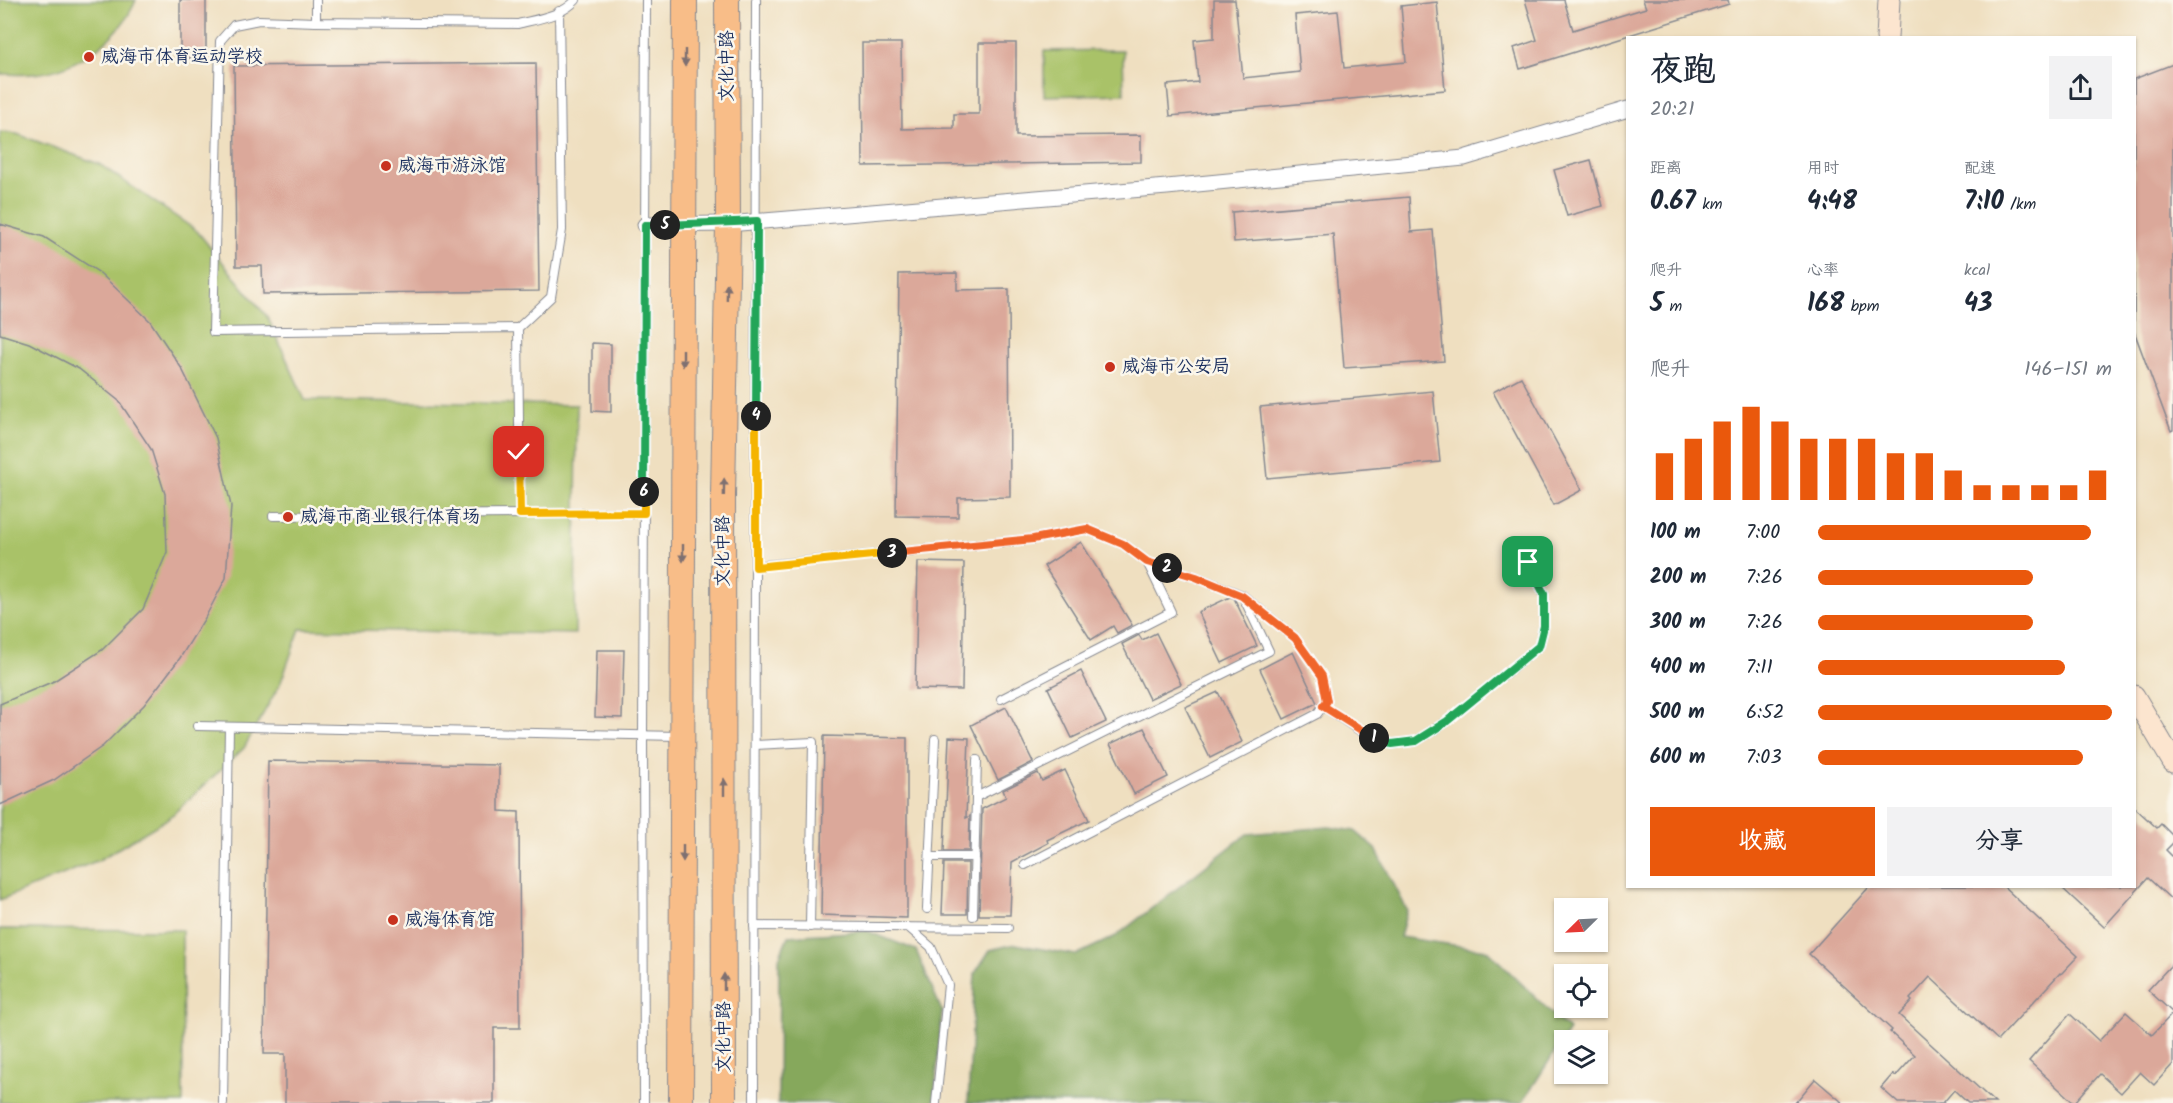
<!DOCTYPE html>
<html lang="zh">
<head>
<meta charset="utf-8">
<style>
	body { margin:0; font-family:Kalam,"LXGW WenKai TC",sans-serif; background:#f2f2f3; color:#1f2937; height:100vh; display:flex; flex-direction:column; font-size:22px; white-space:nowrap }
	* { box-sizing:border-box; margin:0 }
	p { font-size:20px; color:#747a83 }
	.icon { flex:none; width:33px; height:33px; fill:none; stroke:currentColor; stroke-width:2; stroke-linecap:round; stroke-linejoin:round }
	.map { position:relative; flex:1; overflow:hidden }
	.panel { position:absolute; left:1626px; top:36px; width:510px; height:852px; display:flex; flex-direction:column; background:#fff; border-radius:0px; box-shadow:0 2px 4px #0004 }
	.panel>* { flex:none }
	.needle { width:39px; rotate:246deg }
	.controls { position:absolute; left:1554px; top:898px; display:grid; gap:12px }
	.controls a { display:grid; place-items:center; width:54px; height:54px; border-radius:0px; background:#fff; box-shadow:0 2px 4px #0004; font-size:30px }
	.pin { position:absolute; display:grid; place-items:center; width:51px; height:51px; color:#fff; margin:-26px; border-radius:12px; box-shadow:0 3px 9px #0006 }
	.km { position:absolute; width:30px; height:30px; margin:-15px; border-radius:50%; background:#222; color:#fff; font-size:16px; line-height:30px; text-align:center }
	.round { display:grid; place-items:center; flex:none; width:63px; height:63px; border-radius:0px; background:#f2f2f3 }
	.headline { display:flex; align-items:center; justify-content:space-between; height:102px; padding:0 24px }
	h1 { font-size:33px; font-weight:700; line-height:45px }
	.metrics { display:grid; grid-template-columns:repeat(3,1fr); gap:9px; height:102px; padding:6px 24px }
	.metrics div { display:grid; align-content:center }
	.metrics b { font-size:26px; font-weight:700 }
	.metrics small { font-size:16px; font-weight:400 }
	.metrics p { font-size:16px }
	.chart { height:168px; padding:12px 24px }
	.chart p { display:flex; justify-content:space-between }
	.chart svg { width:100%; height:108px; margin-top:6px; stroke:#ea580c; stroke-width:6 }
	.primary-button { display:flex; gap:12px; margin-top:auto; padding:12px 24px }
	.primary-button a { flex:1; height:69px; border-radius:0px; background:#ea580c; color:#fff; font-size:24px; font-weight:700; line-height:69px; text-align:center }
	.primary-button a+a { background:#f2f2f3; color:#1f2937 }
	ul { padding:0 24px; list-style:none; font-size:20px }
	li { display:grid; grid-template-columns:96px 72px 1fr; align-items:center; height:45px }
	li i { height:15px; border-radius:8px; background:#ea580c }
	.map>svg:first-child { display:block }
</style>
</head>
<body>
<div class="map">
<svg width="2173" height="1103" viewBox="0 0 2173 1103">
	<rect width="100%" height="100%" fill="#fbf7ec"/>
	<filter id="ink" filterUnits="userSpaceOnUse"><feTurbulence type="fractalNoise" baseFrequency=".0167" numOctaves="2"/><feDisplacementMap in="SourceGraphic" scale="12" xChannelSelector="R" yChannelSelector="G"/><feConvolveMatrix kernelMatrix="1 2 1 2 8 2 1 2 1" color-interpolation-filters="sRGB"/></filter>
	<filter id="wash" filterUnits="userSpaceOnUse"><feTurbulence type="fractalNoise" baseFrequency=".008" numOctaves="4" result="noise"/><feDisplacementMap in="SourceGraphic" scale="24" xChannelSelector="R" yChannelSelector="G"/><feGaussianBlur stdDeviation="1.35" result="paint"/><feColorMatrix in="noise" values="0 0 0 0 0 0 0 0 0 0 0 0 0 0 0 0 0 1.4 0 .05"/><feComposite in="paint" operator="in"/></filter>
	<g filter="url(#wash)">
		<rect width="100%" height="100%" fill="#efdfc0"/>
		<g fill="#a9c267" stroke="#627862" stroke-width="1.5">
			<path d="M0,0H136C120,39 75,71 33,74C22,75 11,74 0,74Z"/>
			<polygon points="1123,50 1124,94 1044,96 1044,51"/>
			<polygon points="0,132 17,134 99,164 197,231 268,318 305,400 577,405 575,634 300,629 281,682 244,748 169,818 99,860 0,900"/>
			<polygon points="0,929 182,930 183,1103 0,1103"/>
		</g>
		<g fill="#86a85c" stroke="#506c5d" stroke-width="1.5">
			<polygon points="1329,827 1355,831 1376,849 1407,910 1400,937 1487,950 1569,1030 1522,1103 968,1103 975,973 990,950 1015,944 1076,955 1116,936 1247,834"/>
			<polygon points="867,931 916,950 942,1011 934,1103 778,1103 779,958 788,936"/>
		</g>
		<g id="blocks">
			<g fill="#dba89a">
				<rect x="180" y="0" width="26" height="58"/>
				<polygon points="1214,0 1235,0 1243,78 1300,72 1295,15 1338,11 1344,68 1406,62 1401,6 1437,2 1445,90 1170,116 1167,85 1198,82 1194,40 1214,38"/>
				<polygon points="1525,0 1564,0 1573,30 1646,8 1643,0 1728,0 1729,4 1520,69 1514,48 1537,40"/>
				<polygon points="862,43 901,43 902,129 954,128 954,114 979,114 979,43 1016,43 1016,136 1141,135 1141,162 863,166"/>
				<polygon points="536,63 539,291 263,294 262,266 236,266 234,66"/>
				<polygon points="2173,64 2173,430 2171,431 2134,331 2134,79"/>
				<polygon points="1591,160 1603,206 1567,216 1554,170"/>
				<polygon points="1409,197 1411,232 1433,230 1444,361 1344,368 1333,234 1234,242 1232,212"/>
				<polygon points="0,224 44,237 100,273 150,321 182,369 216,438 231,506 226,578 205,618 180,658 144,705 103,746 54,780 0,805 0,704 54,681 102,650 143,609 167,552 165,494 151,449 119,401 79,369 29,343 0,334"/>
				<polygon points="957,273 957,290 1009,289 1010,497 958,498 958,517 896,516 899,274"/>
				<polygon points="592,343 611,344 611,412 592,411"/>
				<polygon points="1521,377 1582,490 1554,505 1493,392"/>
				<polygon points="1433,391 1440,462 1267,478 1260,407"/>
				<polygon points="1081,542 1132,625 1117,633 1113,626 1091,640 1044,566"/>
				<polygon points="918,562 964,563 962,690 915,689"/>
				<polygon points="1230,597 1234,598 1257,646 1222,663 1198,612"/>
				<polygon points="1156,633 1181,684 1149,699 1122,644 1139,635 1142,640"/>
				<polygon points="597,650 624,650 622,718 595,717"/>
				<polygon points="1293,652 1317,703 1284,719 1260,669"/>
				<polygon points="1081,671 1106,722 1072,738 1048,688"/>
				<polygon points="1218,692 1242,742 1210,758 1185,707"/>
				<polygon points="1006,707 1033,762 998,780 971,725"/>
				<polygon points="1144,728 1168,777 1134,794 1110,744"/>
				<polygon points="824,736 907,738 907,918 821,915"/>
				<polygon points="949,737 969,738 966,818 970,816 969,851 944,851"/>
				<polygon points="268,761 499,765 499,811 519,812 520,1028 494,1028 494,1103 285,1103 285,1054 264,1054"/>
				<polygon points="1065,770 1089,820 1047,840 1048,843 1012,862 1010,915 979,915 982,809 1006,797 1003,790 1038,773 1042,781"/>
				<polygon points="2134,807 2157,828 2161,824 2173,836 2173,843 2166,850 2173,857 2173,901 2148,878 2104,927 2060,886 2134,886"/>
				<polygon points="944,863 968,863 967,914 942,914"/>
				<polygon points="1870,886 2003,886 2078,956 2061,974 2060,973 1998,1040 1930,977 1910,999 1912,1001 1899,1015 1995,1103 1968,1103 1954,1090 1943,1103 1898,1103 1881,1088 1893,1074 1896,1076 1915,1055 1890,1032 1892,1030 1809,954"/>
				<polygon points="2173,963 2173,1064 2154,1085 2140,1072 2121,1093 2100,1074 2074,1103 2029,1061 2070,1014 2099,1041 2126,1012 2152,1035 2173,1013 2148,990"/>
				<polygon points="1815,1079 1843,1103 1795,1103"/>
			</g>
		</g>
	</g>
	<g filter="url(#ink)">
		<use href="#blocks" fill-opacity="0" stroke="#85878f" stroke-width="1.5"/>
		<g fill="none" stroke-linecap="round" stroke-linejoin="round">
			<defs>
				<g id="service">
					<path d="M316,0V22L518,24C537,19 562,16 576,0"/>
					<polyline points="316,22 259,20 234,25 220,41 213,332 518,328 520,514"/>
					<polyline points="518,328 551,297 562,230 559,11"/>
					<polyline points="273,516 644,513"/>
					<polyline points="756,566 1033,539 1087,529 1123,544 1147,562 1196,577 1242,595 1295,638 1322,676 1327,701 1317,714 1025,865"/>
					<polyline points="1001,699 1171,612 1147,562"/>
					<polyline points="1323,706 1368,736 1392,744 1416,741 1446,722 1539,646 1544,626 1544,594 1528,562"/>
					<polyline points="197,726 678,736"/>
					<polyline points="755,745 813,742 810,927"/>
					<polyline points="976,797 1269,651 1244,599"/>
					<polyline points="930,857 975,857"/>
					<polyline points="927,909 935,739"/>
					<polyline points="973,916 977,760"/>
					<polyline points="754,926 1008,928"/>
					<polyline points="908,927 931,947 948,985 936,1103"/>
					<polyline points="223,1103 229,727"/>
					<polyline points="644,1103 643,736 646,0"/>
					<polyline points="754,1103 756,0"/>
				</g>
				<polyline id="minor" points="645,225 728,224 1167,187 1464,158 1628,109"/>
				<g id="secondary">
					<polyline points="1887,38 1889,0"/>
					<polyline points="2134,696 2173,762"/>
				</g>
				<g id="primary">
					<polyline points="681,1103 685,0"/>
					<polyline points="724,1103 723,495 728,224 727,0"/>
				</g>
			</defs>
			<use href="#service" stroke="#85878f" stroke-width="10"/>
			<use href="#minor" stroke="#85878f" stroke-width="17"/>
			<use href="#secondary" stroke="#85878f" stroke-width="23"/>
			<use href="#primary" stroke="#85878f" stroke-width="26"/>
			<use href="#service" stroke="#fff" stroke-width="8"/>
			<use href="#minor" stroke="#fff" stroke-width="15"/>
			<use href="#secondary" stroke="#fce5cf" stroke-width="21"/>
			<use href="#primary" stroke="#f8bd88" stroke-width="24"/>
		</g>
		<defs><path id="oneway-solid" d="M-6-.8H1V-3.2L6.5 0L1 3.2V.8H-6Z" transform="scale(1.5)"/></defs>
		<g fill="#7e6f71">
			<use href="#oneway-solid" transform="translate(685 58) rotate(90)"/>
			<use href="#oneway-solid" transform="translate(727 292) rotate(-89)"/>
			<use href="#oneway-solid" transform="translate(683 358) rotate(90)"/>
			<use href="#oneway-solid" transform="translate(724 487) rotate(-89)"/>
			<use href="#oneway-solid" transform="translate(683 553) rotate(90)"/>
			<use href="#oneway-solid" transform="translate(724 787) rotate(-90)"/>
			<use href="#oneway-solid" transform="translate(683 853) rotate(90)"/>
			<use href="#oneway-solid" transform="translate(724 982) rotate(-90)"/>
		</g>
	</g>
	<g fill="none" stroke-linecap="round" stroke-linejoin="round" filter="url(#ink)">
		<defs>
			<polyline id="split-1" points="1374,738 1392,744 1416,741 1446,722 1539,646 1544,626 1544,594 1528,562"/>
			<polyline id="split-2" points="1167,568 1196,577 1242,596 1295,638 1322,676 1327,701 1323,706 1374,738"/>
			<polyline id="split-3" points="892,553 1033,539 1087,529 1123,544 1147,562 1167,568"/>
			<polyline id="split-4" points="756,416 756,567 892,553"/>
			<polyline id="split-5" points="665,225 757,221 756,416"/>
			<polyline id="split-6" points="644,492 645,225 665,225"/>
			<polyline id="split-7" points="519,452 520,514 644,513 644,492"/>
		</defs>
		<use href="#split-1" stroke="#fff" stroke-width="12"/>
		<use href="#split-2" stroke="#fff" stroke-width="12"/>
		<use href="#split-3" stroke="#fff" stroke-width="12"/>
		<use href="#split-4" stroke="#fff" stroke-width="12"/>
		<use href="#split-5" stroke="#fff" stroke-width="12"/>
		<use href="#split-6" stroke="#fff" stroke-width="12"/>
		<use href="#split-7" stroke="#fff" stroke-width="12"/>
		<use href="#split-1" stroke="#22a559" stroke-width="8"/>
		<use href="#split-2" stroke="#f0652b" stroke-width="8"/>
		<use href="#split-3" stroke="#f0652b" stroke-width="8"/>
		<use href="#split-4" stroke="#f5b400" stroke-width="8"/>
		<use href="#split-5" stroke="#22a559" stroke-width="8"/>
		<use href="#split-6" stroke="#22a559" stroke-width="8"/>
		<use href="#split-7" stroke="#f5b400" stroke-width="8"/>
	</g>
	<g fill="#c8321e" stroke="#fbf7ec" stroke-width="2">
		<circle cx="89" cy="57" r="6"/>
		<circle cx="386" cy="166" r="6"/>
		<circle cx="1110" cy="367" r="6"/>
		<circle cx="288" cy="517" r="6"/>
		<circle cx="393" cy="920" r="6"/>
	</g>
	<g text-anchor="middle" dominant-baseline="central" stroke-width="5" stroke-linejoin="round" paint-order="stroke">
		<g font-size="18" fill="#1b2f5e" stroke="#fbf7ec" text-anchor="start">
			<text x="101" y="57">威海市体育运动学校</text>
			<text x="398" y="166">威海市游泳馆</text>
			<text x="1122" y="367">威海市公安局</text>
			<text x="300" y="517">威海市商业银行体育场</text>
			<text x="405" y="920">威海体育馆</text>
		</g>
		<g font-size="18" fill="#1b2f5e" stroke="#fbf7ec">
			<text transform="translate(727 66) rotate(-90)">文化中路</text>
			<text transform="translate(723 551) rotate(-90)">文化中路</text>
			<text transform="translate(724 1037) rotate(-90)">文化中路</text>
		</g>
	</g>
</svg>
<div class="controls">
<a><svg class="needle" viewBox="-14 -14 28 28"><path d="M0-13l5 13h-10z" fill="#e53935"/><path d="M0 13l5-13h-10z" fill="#747a83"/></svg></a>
<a><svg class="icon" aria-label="locate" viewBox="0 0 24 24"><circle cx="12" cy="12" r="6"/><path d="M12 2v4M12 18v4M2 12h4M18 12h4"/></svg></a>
<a><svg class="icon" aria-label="layers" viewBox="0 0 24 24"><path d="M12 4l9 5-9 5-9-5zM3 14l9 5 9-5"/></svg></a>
</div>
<div class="pin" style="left:1528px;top:562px;background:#1e9e55"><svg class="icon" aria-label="arrive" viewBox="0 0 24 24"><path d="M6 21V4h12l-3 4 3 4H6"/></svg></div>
<div class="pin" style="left:519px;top:452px;background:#d93025"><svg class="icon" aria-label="check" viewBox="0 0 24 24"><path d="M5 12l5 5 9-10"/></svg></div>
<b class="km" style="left:1374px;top:738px">1</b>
<b class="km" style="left:1167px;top:568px">2</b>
<b class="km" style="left:892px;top:553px">3</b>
<b class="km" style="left:756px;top:416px">4</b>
<b class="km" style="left:665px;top:225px">5</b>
<b class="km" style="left:644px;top:492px">6</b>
<section class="panel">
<div class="headline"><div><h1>夜跑</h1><p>20:21</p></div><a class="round"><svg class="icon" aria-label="share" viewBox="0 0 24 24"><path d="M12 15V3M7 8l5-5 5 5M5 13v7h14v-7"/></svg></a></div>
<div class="metrics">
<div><p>距离</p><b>0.67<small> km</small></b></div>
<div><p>用时</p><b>4:48</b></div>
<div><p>配速</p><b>7:10<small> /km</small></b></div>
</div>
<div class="metrics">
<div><p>爬升</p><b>5<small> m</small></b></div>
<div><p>心率</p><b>168<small> bpm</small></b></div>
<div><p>kcal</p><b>43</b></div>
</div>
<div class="chart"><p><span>爬升</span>146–151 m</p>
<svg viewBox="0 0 160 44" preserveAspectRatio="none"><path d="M5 44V25M15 44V19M25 44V12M35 44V6M45 44V12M55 44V19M65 44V19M75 44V19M85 44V25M95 44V25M105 44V32M115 44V38M125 44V38M135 44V38M145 44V38M155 44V32"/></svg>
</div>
<ul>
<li><b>100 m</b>7:00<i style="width:93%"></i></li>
<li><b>200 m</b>7:26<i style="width:73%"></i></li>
<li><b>300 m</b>7:26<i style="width:73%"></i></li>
<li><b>400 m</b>7:11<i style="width:84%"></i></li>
<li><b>500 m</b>6:52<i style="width:100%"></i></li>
<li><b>600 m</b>7:03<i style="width:90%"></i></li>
</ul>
<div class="primary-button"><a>收藏</a><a>分享</a></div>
</section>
</div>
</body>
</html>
